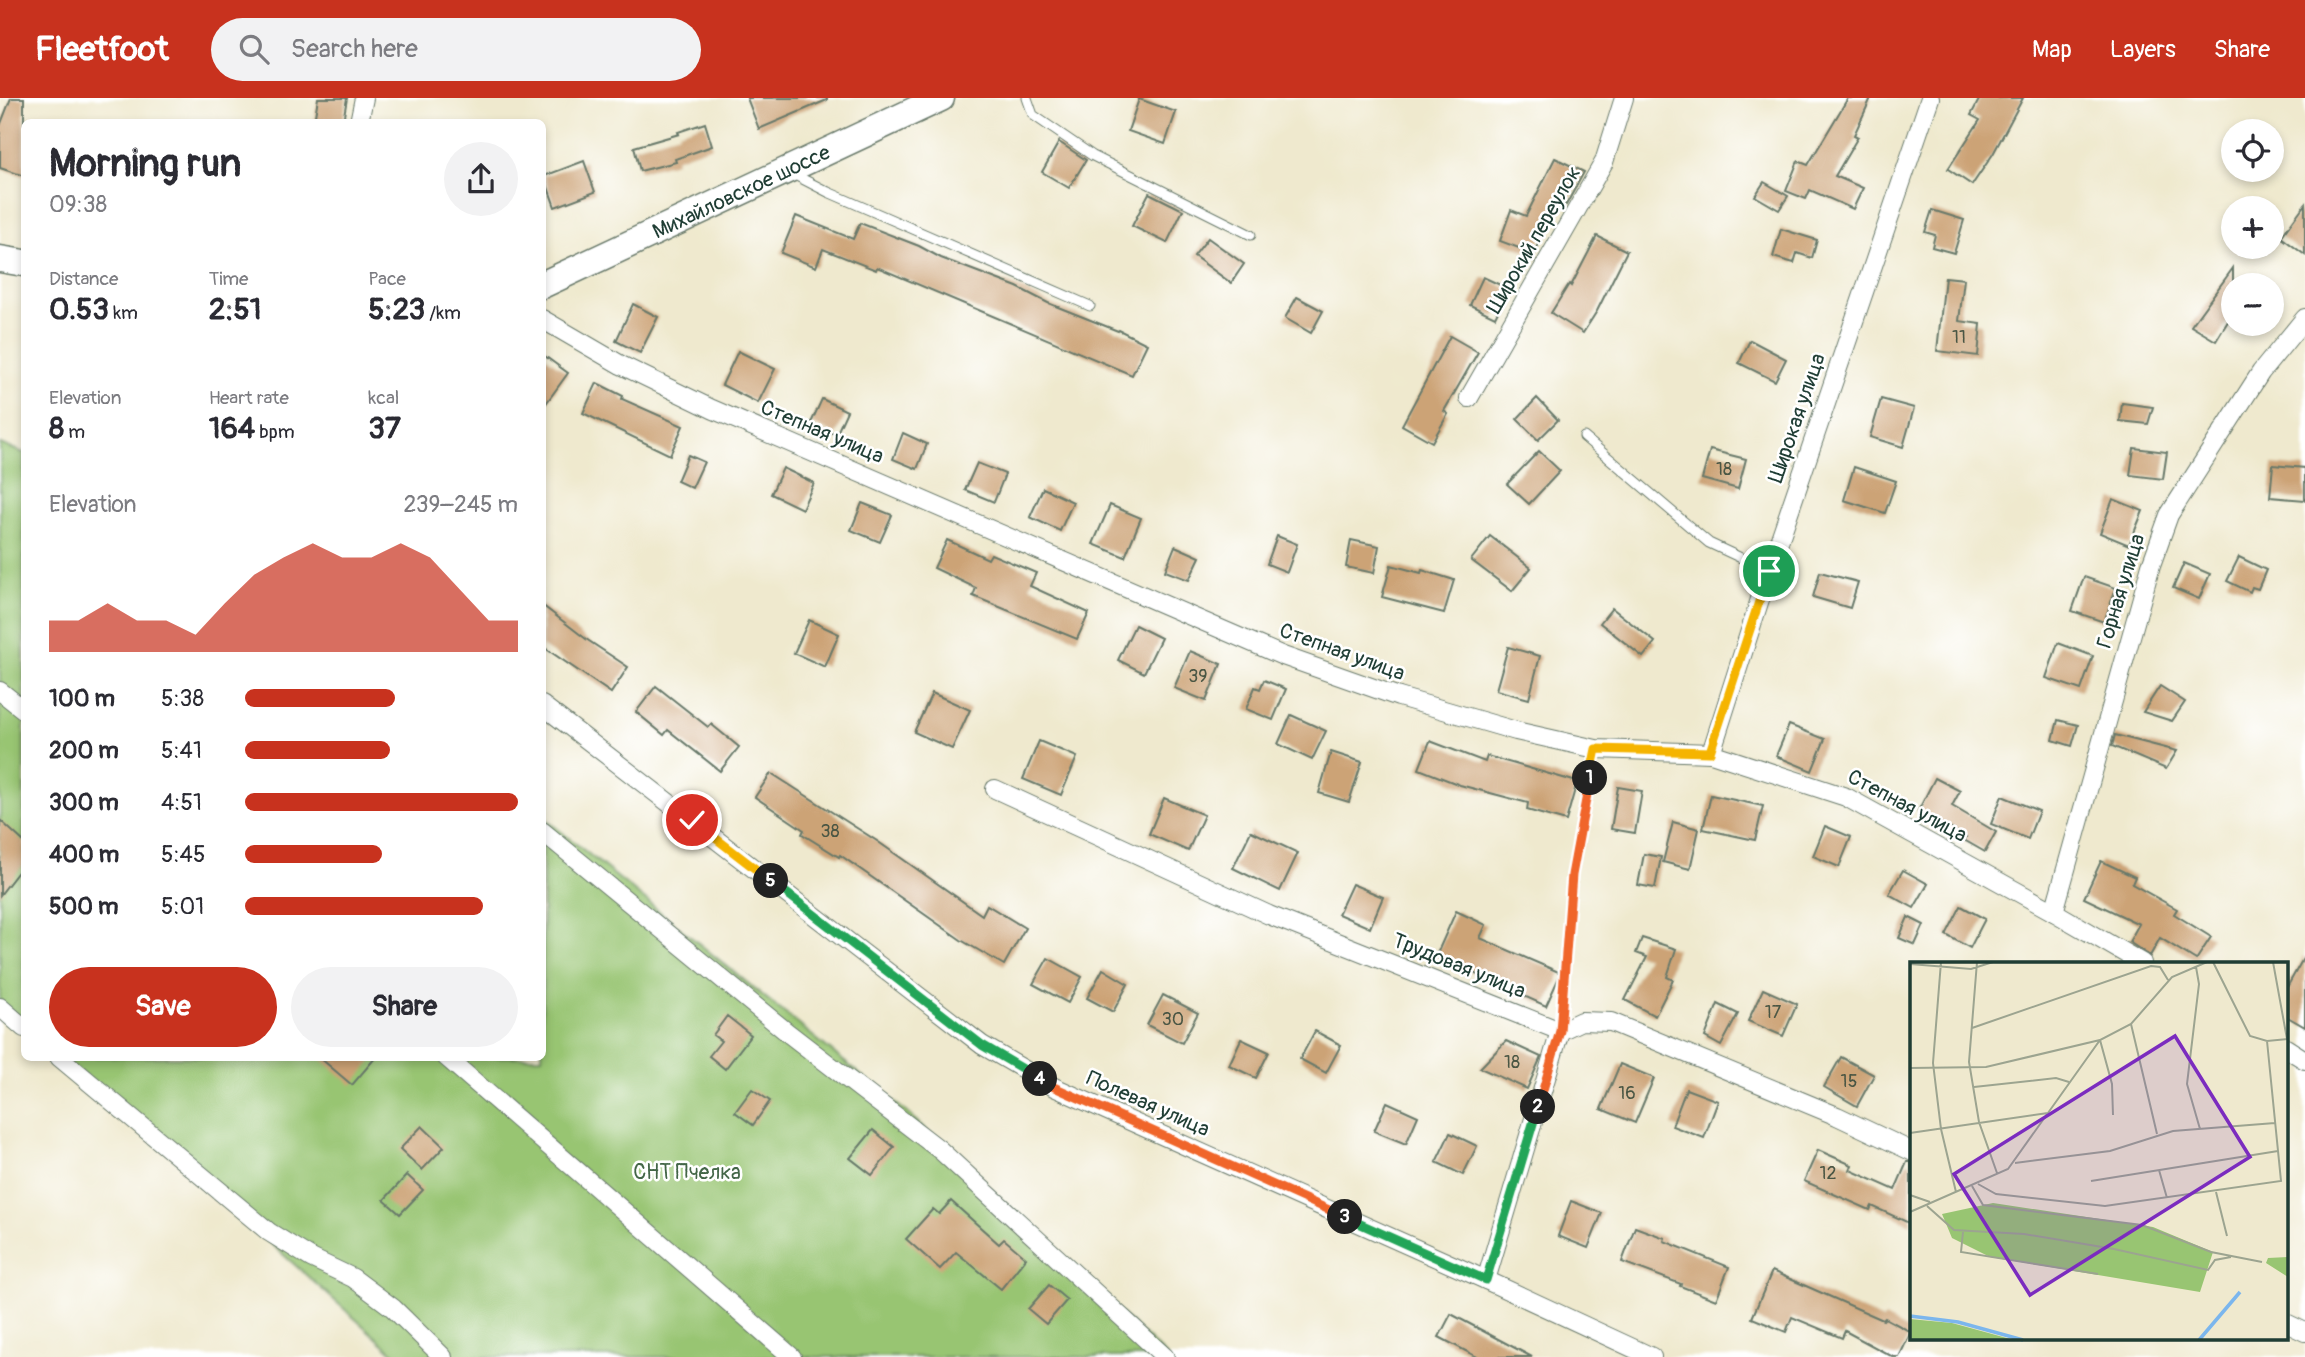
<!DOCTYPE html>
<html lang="en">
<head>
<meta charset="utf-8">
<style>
	body { margin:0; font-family:Pangolin,sans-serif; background:#f2f2f3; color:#2b2b33; height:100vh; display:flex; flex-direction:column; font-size:26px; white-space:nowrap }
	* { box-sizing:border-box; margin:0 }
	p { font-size:23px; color:#7c7c81 }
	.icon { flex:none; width:38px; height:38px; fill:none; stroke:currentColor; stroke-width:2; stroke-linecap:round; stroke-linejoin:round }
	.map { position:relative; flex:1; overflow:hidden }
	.panel { position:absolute; left:21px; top:21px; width:525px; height:942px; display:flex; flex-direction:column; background:#fff; border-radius:10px; box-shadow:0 4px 10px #0003 }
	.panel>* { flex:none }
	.tools { position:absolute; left:2221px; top:21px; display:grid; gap:14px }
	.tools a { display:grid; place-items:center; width:63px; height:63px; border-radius:50%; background:#fff; box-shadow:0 4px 10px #0003; font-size:35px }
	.pin { position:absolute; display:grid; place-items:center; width:60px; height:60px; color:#fff; margin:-30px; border:4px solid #fff; border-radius:50%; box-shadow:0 2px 7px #0007 }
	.km { position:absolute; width:35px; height:35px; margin:-18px; border-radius:50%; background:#222; color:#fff; font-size:19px; line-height:35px; text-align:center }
	.round { display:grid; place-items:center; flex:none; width:74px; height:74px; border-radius:37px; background:#f2f2f3 }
	.overview { display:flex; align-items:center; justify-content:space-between; height:119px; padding:0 28px }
	h1 { font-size:38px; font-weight:700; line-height:52px }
	.figures { display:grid; grid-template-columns:repeat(3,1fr); gap:10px; height:119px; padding:7px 28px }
	.figures div { display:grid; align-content:center }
	.figures b { font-size:30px; font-weight:700 }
	.figures small { font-size:19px; font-weight:400 }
	.figures p { font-size:19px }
	.chart { height:196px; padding:14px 28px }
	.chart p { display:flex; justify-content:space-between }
	.chart svg { width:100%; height:126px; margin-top:7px; fill:#c8321e; opacity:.7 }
	.button { display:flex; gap:14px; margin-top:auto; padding:14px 28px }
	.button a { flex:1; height:80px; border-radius:42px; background:#c8321e; color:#fff; font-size:28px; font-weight:700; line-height:80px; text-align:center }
	.button a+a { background:#f2f2f3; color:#2b2b33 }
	ul { padding:0 28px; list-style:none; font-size:23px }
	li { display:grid; grid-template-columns:112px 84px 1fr; align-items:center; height:52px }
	li i { height:18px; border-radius:9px; background:#c8321e }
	header { display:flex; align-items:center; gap:42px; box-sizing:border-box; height:98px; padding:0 35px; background:#c8321e; color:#fff }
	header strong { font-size:33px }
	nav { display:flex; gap:38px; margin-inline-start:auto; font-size:24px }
	.search { width:490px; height:63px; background:#f2f2f3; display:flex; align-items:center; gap:18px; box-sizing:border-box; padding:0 24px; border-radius:38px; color:#7c7c81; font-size:26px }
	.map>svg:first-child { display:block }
</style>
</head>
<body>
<header>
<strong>Fleetfoot</strong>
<div class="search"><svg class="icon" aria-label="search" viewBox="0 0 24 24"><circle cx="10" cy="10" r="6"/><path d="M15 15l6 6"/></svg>Search here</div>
<nav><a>Map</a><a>Layers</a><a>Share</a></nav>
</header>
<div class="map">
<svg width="2305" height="1259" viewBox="0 0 2305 1259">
	<rect width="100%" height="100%" fill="#fff"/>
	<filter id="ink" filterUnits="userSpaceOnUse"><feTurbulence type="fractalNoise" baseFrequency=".0143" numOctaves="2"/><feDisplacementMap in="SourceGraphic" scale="14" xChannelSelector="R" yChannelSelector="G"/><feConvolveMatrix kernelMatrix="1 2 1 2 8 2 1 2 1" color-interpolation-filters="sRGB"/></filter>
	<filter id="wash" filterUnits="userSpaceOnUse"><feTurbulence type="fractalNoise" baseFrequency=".00686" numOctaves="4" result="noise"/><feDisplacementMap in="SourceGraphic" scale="28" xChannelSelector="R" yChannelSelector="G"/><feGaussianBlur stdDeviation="1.57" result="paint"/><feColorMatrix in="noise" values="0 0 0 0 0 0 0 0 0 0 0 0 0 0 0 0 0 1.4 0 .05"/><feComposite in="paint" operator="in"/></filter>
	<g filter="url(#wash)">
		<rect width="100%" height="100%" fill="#efe9ce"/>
		<g fill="#98c572" stroke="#5c8153" stroke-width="2">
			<polygon points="0,346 24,355 24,925 0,904"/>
			<polygon points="543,719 910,1017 1167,1259 398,1259 62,959 542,959"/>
		</g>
		<g id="blocks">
			<g fill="#cca376">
				<polygon points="11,0 24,0 24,78 0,70 0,28"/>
				<polygon points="318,0 347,0 343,24 314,24"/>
				<polygon points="747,0 827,0 827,2 759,31"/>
				<polygon points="1848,0 1871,0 1854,37 1858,39 1835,78 1863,90 1853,111 1810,92 1806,101 1786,93 1798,63 1808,67"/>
				<polygon points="1980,0 2023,0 1993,56 1972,87 1948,71 1980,22 1971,17"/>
				<polygon points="1139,1 1176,14 1165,46 1128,33"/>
				<polygon points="705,25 712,48 675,61 676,64 640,73 634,49 679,36 678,34"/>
				<polygon points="1059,44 1086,62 1069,90 1042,74"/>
				<polygon points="1555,60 1584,74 1566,107 1555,101 1535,156 1500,143 1511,112 1526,118"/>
				<polygon points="584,63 595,94 555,109 544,78"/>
				<polygon points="1764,84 1788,98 1779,112 1755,98"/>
				<polygon points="1149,95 1183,112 1167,145 1132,128"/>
				<polygon points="2305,106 2305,157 2281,139"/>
				<polygon points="1932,112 1964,122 1954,155 1932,149 1935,137 1925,134"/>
				<polygon points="796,118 853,141 860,125 919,148 941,160 1017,189 1048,205 1118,233 1119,232 1147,246 1132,277 877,169 876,172 823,151 816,169 781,155"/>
				<polygon points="1781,131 1817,142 1812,160 1797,155 1794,165 1773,159"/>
				<polygon points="1597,138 1627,153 1597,213 1583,235 1551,215 1569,186 1571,188"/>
				<polygon points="1208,140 1244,166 1231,185 1194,158"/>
				<polygon points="2233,170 2233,215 2216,243 2191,228"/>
				<polygon points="1483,179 1509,191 1495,219 1470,207"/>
				<polygon points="1945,179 1964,181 1959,223 1981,226 1978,258 1937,253"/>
				<polygon points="1297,199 1323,213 1311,235 1285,220"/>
				<polygon points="633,206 658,219 640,255 616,243"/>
				<polygon points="1450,238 1478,254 1444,313 1448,316 1432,344 1402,327"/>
				<polygon points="1750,242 1786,261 1775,283 1739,265"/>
				<polygon points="738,253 775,271 758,305 722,287"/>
				<polygon points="542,256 568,275 542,311"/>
				<polygon points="597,285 623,298 622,301 683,328 670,357 583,315"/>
				<polygon points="1537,300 1558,322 1538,342 1517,321"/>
				<polygon points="822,301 847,313 836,337 811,325"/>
				<polygon points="1881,301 1914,310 1903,349 1870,339"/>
				<polygon points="2122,305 2153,309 2148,326 2120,323"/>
				<polygon points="903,335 927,346 917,371 893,361"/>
				<polygon points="2134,350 2167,354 2163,381 2130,377"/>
				<polygon points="1710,352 1746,361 1738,391 1702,381"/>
				<polygon points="1539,353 1560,373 1529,406 1507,386"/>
				<polygon points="688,357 704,364 692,390 677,383"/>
				<polygon points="977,365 1005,376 994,404 965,392"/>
				<polygon points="2273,367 2305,370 2305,402 2270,399"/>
				<polygon points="1854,369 1896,383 1885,415 1844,402"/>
				<polygon points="783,370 814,385 802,411 771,396"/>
				<polygon points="1043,390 1073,404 1060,433 1030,419"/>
				<polygon points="2113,401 2143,413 2129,447 2100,435"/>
				<polygon points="862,405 892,417 880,444 851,432"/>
				<polygon points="1110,407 1141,420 1125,459 1093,446"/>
				<polygon points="1277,438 1297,446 1287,474 1267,466"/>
				<polygon points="1490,438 1531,470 1512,493 1471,462"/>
				<polygon points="947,442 988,461 991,456 1036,475 1030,488 1089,515 1077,541 973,498 976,490 934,470"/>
				<polygon points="1351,442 1379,448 1374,475 1346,469"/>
				<polygon points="1175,448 1200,459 1189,482 1165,473"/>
				<polygon points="2239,459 2266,472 2258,491 2252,489 2250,494 2227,483"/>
				<polygon points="2184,465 2210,476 2199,501 2173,490"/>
				<polygon points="1391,467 1421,475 1422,472 1454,482 1444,515 1382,499"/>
				<polygon points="1820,474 1858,484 1850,510 1813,499"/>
				<polygon points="2084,479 2116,490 2104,524 2072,513"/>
				<polygon points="542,507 586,541 628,569 611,595 542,548"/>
				<polygon points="1612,510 1655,544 1643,559 1600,525"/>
				<polygon points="809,522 839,536 825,569 794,555"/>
				<polygon points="1135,527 1161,540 1144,575 1118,562"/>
				<polygon points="2058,545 2093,558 2081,592 2046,580"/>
				<polygon points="1508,549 1540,558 1529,601 1496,592"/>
				<polygon points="1190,553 1221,566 1206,603 1174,590"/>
				<polygon points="1264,582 1286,591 1273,622 1246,611 1255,589 1260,591"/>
				<polygon points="656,588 708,629 711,626 739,649 720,673 668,632 664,637 636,614"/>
				<polygon points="2160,588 2185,604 2172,623 2143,614"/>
				<polygon points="932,595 970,612 952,651 914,634"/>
				<polygon points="1291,617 1326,633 1312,662 1278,646"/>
				<polygon points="2058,622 2078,627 2072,648 2053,642"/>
				<polygon points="1789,627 1825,641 1812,673 1776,658"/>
				<polygon points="2115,637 2177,653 2166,671 2112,648"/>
				<polygon points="1039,643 1077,659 1061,697 1023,681"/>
				<polygon points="1430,643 1485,664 1487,658 1577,684 1566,723 1527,712 1528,705 1460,687 1419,671"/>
				<polygon points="1331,654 1362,664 1349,704 1319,695"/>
				<polygon points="771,675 877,743 982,817 987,807 1025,830 1004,867 961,842 840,757 839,759 802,736 804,732 755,699"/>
				<polygon points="1935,680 1960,693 1952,708 1996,734 1985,754 1964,742 1966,739 1918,713"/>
				<polygon points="1618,689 1642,693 1635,735 1611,731"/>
				<polygon points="1711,697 1763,708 1755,742 1703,731"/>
				<polygon points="2002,698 2039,713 2028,741 1991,726"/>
				<polygon points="1164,700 1204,717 1188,753 1149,736"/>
				<polygon points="0,722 24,744 24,766 0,797"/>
				<polygon points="1673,724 1699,731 1690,771 1663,764"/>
				<polygon points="1825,728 1851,739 1839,769 1813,758"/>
				<polygon points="1251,733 1298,755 1280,793 1233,770"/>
				<polygon points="1644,756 1661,759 1655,790 1638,787"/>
				<polygon points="2101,763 2135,779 2132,786 2177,811 2174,816 2211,839 2196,862 2160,840 2150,858 2129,844 2139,826 2084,800"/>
				<polygon points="1903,772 1928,786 1914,810 1889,796"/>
				<polygon points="1352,786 1383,799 1370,830 1338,816"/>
				<polygon points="1961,808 1985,821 1970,850 1946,837"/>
				<polygon points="1456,813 1486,827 1480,840 1561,875 1546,908 1436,858"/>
				<polygon points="1908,819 1924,827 1915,847 1899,840"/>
				<polygon points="1642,840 1676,851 1667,879 1673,882 1655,918 1625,902 1647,859 1636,855"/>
				<polygon points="2305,857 2305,929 2286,918 2286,891"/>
				<polygon points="1048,860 1082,879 1068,905 1033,886"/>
				<polygon points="1103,871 1128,886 1113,914 1087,900"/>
				<polygon points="1763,891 1797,906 1783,938 1748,923"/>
				<polygon points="1163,897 1198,915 1182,945 1147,927"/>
				<polygon points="1718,906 1738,916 1721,948 1705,939"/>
				<polygon points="727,918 751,937 725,971 709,958 721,943 713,937"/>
				<polygon points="1315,933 1341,947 1326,975 1300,961"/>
				<polygon points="1241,941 1269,954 1256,980 1229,967"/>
				<polygon points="1506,943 1541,959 1527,991 1480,970"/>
				<polygon points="319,959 376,959 352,987"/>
				<polygon points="1841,959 1874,977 1857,1008 1824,989"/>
				<polygon points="1620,966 1654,980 1635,1025 1601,1011"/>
				<polygon points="752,991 770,1003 753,1027 735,1014"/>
				<polygon points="1686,991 1718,1003 1704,1040 1672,1028"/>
				<polygon points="1387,1004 1418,1018 1406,1046 1374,1033"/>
				<polygon points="422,1028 444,1049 422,1072 400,1051"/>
				<polygon points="873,1032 894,1049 872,1077 850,1060"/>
				<polygon points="1450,1035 1477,1048 1463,1077 1436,1064"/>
				<polygon points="1818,1052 1852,1067 1850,1072 1895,1092 1907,1064 1911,1064 1911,1126 1872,1108 1870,1112 1804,1083"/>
				<polygon points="407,1077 423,1092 400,1116 384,1102"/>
				<polygon points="951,1103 999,1146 1004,1141 1026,1160 1001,1191 956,1154 940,1171 906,1141 933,1111 939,1116"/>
				<polygon points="1571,1103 1602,1115 1588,1150 1558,1138"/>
				<polygon points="1635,1129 1665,1140 1664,1143 1729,1169 1716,1202 1680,1188 1681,1186 1622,1164"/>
				<polygon points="1772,1173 1883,1222 1885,1220 1911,1234 1899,1259 1893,1259 1845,1233 1842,1240 1792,1219 1786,1234 1752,1220"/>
				<polygon points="1049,1187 1067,1202 1046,1226 1028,1211"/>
				<polygon points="1451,1216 1532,1259 1477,1259 1439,1239"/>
			</g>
		</g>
	</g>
	<g filter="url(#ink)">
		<use href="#blocks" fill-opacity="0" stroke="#68796a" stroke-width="2"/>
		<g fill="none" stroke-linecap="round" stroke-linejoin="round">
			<defs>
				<g id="service">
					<polyline points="1027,0 1033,17 1093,58 1251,137"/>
					<polyline points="791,75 828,94 1090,208"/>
					<polyline points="1584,339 1709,445 1769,473"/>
				</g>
				<g id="minor">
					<polyline points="359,24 364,0"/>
					<polyline points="542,221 621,267 712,311 1283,558 1399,599 1516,633 1596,651 1711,655 1846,699 2054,814 2142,865"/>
					<polyline points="1469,300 1604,64 1624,0"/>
					<polyline points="0,593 24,612"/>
					<polyline points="542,607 982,947 1054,989 1486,1182 1652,1259"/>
					<polyline points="1711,655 1769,473 1930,0"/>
					<polyline points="995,691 1269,817 1560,933 1581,923 1611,924 1837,1018 1911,1053"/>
					<polyline points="542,733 788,935 940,1052 1165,1259"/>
					<polyline points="2054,814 2151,467 2169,417 2261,274 2305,220"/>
					<polyline points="0,909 24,930"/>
					<polyline points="2286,950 2305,962"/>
					<polyline points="59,959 269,1134 311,1160 353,1180 393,1210 443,1259"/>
					<polyline points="446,959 792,1259"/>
					<polyline points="1486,1182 1560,933"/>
					<polyline points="2286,1225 2305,1234"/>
				</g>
				<g id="secondary">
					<polyline points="0,161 24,165"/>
					<path id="s1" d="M542,187L941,0"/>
				</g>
			</defs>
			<use href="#service" stroke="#68796a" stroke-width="11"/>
			<use href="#minor" stroke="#68796a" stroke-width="20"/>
			<use href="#secondary" stroke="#68796a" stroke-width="29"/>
			<polyline stroke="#68796a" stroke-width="4.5" stroke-dasharray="2 5" stroke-linecap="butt" points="1562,910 1572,777 1592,669"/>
			<use href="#service" stroke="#fff" stroke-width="9"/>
			<use href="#minor" stroke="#fff" stroke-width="18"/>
			<use href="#secondary" stroke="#fff" stroke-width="26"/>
		</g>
	</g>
	<g fill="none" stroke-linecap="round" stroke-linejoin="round" filter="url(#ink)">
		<defs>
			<polyline id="split-1" points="1590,680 1596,651 1710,654 1769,473"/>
			<polyline id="split-2" points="1538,1009 1560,933 1572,777 1590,680"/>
			<polyline id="split-3" points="1345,1119 1486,1182 1538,1009"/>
			<polyline id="split-4" points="1040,981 1054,989 1345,1119"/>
			<polyline id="split-5" points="771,783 982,947 1040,981"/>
			<polyline id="split-6" points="692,722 771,783"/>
		</defs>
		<use href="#split-1" stroke="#fff" stroke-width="14"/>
		<use href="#split-2" stroke="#fff" stroke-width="14"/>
		<use href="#split-3" stroke="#fff" stroke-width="14"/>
		<use href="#split-4" stroke="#fff" stroke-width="14"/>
		<use href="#split-5" stroke="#fff" stroke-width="14"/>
		<use href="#split-6" stroke="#fff" stroke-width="14"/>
		<use href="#split-1" stroke="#f5b400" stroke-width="9"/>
		<use href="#split-2" stroke="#f0652b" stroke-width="9"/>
		<use href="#split-3" stroke="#22a559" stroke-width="9"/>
		<use href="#split-4" stroke="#f0652b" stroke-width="9"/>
		<use href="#split-5" stroke="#22a559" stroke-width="9"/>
		<use href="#split-6" stroke="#f5b400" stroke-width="9"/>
	</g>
	<g text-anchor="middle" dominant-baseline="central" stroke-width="5" stroke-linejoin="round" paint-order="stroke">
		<g font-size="18" fill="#4a5644">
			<text x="1959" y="239">11</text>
			<text x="1724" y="371">18</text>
			<text x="1198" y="578">39</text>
			<text x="830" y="733">38</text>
			<text x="1773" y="914">17</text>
			<text x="1173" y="921">30</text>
			<text x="1512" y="964">18</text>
			<text x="1849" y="983">15</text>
			<text x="1627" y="995">16</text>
			<text x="1828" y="1075">12</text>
		</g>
		<g font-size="21" fill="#1f3d34" stroke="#fff">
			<text stroke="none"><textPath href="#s1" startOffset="220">Михайловское шоссе</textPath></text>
			<text transform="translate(1534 142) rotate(-60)">Широкий переулок</text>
			<text transform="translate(1797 320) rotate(-71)">Широкая улица</text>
			<text transform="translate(822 334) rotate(23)">Степная улица</text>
			<text transform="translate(2121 493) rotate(-73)">Горная улица</text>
			<text transform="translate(1342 554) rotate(20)">Степная улица</text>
			<text transform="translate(1907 708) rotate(28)">Степная улица</text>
			<text transform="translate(1459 868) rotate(22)">Трудовая улица</text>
			<text transform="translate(1148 1006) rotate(24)">Полевая улица</text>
		</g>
		<g font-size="21" fill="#436647" stroke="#fff">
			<text x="687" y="1074">СНТ Пчелка</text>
		</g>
	</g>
	<g transform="translate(1910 864)">
		<rect width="378" height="378" fill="#efe9ce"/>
		<path d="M83,241L243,265L303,290L290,330L80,295L42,276L32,252ZM378,295V315L356,301L358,296ZM0,357L42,361L104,378H0Z" fill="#98c572"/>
		<path fill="none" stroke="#7bb6ed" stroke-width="3.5" d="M0,354L48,360L113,378M289,378L330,330"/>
		<path fill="none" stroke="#9ca490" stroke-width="2" d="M31,0L23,101L31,167L46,230M67,0L59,100L69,160L87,211M303,0L340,74L357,79L378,77M363,0L377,77M0,2L61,7L83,0M286,5L289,22L277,122L290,167M221,62L247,172M62,66L241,4L250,5L258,18M0,106L76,105L190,78L202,122L203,153M64,125L146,116L159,120M0,171L138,151M105,201L200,189L263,169L365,161M249,208L257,236M181,219L368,189M68,222L86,232L195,244L371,219L357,79M62,224L73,243L232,263L301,290L352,300M306,230L317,274M0,233L20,240M17,244L44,268L114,272L204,287L298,308L305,298L321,295M0,250L98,207L190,78L221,62L262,15L297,0M53,270L51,290L188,312"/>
		<path fill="#7b2cbf" fill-opacity="0.15" stroke="#7b2cbf" stroke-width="3.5" d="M265,74L340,195L120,333L44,212Z"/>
		<rect width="378" height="378" fill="none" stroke="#1f3d34" stroke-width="3.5"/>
	</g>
</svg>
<div class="tools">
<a><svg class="icon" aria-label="locate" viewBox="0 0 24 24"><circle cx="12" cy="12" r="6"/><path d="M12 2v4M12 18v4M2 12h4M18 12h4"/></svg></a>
<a>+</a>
<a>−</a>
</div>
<div class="pin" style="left:1769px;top:473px;background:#1e9e55"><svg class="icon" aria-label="arrive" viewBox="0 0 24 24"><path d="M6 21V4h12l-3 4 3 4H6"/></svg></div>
<div class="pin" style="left:692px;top:722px;background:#d93025"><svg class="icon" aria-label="check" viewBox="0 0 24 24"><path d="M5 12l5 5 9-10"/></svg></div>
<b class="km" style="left:1590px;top:680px">1</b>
<b class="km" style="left:1538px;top:1009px">2</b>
<b class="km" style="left:1345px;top:1119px">3</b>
<b class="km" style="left:1040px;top:981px">4</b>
<b class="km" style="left:771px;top:783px">5</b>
<section class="panel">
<div class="overview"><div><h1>Morning run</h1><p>09:38</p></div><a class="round"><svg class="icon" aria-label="share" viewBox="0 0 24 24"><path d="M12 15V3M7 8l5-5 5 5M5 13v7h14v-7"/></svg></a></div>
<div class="figures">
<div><p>Distance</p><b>0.53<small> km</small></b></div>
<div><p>Time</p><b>2:51</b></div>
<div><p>Pace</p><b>5:23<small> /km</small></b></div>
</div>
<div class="figures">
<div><p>Elevation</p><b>8<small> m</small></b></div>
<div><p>Heart rate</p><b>164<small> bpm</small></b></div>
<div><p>kcal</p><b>37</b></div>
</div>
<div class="chart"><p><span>Elevation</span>239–245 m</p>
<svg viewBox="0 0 160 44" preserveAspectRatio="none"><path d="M0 44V33L10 33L20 27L30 33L40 33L50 38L60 27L70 17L80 11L90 6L100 11L110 11L120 6L130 11L140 22L150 33L160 33V44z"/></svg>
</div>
<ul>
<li><b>100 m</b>5:38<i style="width:55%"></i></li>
<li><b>200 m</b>5:41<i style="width:53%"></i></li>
<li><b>300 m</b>4:51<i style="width:100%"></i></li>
<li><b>400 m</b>5:45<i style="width:50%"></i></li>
<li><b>500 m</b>5:01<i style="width:87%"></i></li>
</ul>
<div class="button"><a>Save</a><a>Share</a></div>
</section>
</div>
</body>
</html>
